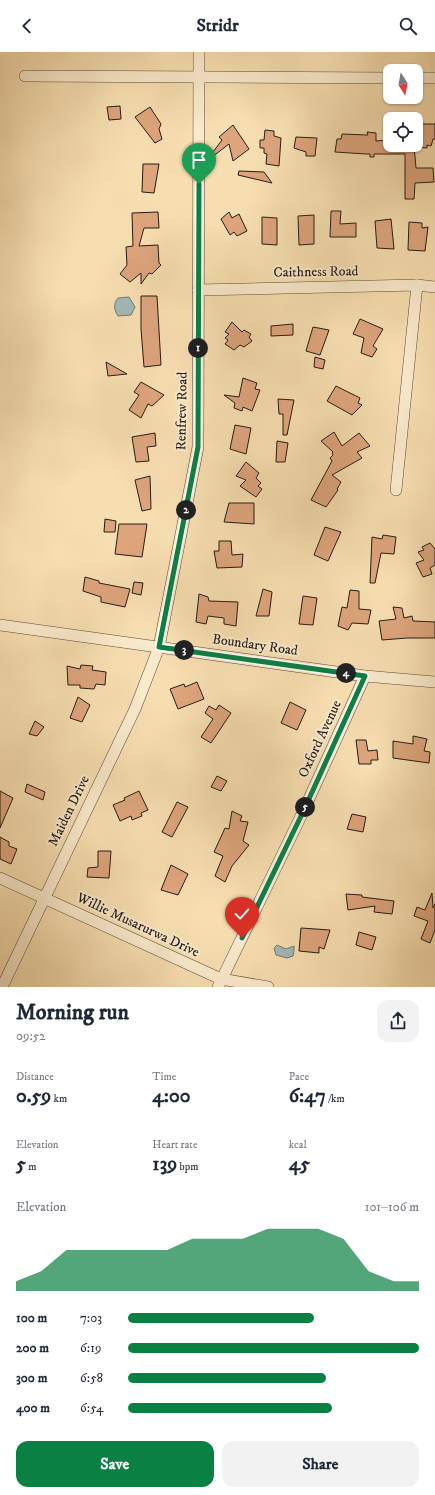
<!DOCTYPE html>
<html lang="en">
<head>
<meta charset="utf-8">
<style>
	body { margin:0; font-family:"IM FELL DW Pica",serif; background:#f2f2f3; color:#1f2937; height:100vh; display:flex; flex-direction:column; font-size:15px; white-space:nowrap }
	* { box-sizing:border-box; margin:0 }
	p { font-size:13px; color:#747a83 }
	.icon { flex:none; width:22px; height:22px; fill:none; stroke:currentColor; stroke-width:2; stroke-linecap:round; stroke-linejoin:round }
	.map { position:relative; height:935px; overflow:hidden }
	.drawer { display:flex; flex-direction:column; background:#fff; flex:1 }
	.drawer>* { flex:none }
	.needle { width:26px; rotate:169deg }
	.buttons { position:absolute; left:383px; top:12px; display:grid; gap:8px }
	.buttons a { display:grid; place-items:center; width:40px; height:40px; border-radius:8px; background:#fff; box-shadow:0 1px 3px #0004; font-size:20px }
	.pin { position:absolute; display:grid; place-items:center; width:34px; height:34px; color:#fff; margin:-41px -17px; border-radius:50% 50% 50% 0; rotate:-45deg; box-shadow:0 0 4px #0007 }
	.pin .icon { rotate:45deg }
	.km { position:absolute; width:20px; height:20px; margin:-10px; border-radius:50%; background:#222; color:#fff; font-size:11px; line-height:20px; text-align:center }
	.round { display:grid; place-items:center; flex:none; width:42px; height:42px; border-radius:12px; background:#f2f2f3 }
	.summary { display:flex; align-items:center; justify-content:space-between; height:68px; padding:0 16px }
	h1 { font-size:22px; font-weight:700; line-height:30px }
	.metrics { display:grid; grid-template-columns:repeat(3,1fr); gap:6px; height:68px; padding:4px 16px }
	.metrics div { display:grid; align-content:center }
	.metrics b { font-size:20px; font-weight:700 }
	.metrics small { font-size:11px; font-weight:400 }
	.metrics p { font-size:11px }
	.chart { height:112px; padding:8px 16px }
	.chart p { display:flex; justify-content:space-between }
	.chart svg { width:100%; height:72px; margin-top:4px; fill:#0b8043; opacity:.7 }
	.button { display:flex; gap:8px; margin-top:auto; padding:8px 16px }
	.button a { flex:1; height:46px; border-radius:12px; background:#0b8043; color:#fff; font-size:16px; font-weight:700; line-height:46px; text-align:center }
	.button a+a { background:#f2f2f3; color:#1f2937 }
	ul { padding:0 16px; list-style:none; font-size:13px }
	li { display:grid; grid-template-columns:64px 48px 1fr; align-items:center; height:30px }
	li i { height:10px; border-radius:5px; background:#0b8043 }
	header { display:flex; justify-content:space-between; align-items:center; height:52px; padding:0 16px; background:#fff; font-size:18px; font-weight:700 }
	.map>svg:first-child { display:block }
</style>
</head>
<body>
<header><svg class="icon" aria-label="back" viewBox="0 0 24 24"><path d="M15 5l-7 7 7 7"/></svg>Stridr<svg class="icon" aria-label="search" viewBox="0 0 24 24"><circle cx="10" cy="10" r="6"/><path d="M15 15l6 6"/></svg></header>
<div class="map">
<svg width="435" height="935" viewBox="0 0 435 935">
	<rect width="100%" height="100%" fill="#f7deb0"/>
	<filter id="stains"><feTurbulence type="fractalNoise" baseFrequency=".005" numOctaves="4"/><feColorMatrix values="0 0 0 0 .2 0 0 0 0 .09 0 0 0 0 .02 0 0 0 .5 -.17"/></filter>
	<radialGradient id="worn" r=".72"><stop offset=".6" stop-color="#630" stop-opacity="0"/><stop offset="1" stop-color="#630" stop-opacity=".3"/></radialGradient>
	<g fill="#a2b9b7" stroke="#707a75">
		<path d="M129,245L135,255L131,263L118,264C114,258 113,252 118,246Z"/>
		<polygon points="277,893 286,897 294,894 294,898 293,904 287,906 276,903 274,896"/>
	</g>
	<g fill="#dea57d" stroke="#261c13">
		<polygon points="120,54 121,67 109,68 107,55"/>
		<polygon points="150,55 161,72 159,77 162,87 155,91 135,65"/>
		<polygon points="416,72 435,72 435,87 433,87 431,94 427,93 427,96 416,95"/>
		<polygon points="233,73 249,97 233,109 229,92 212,105 210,104 222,88 219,85"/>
		<polygon points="265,78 274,79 274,84 281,86 279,114 266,112 267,102 264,101 264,96 260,96 260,88 264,88"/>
		<polygon points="367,80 376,81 376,89 390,88 390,93 414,93 416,116 433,116 434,130 415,131 414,147 405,147 405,102 374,102 374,105 370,105 370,102 366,102 335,100 337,87 341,87 342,82 368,83"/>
		<polygon points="296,85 317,86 315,104 306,104 306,100 294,96"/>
		<polygon points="143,112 159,112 154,141 142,140"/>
		<polygon points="239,119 264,120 272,131 238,123"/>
		<polygon points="331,159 341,159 340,172 356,171 356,185 330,185"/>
		<polygon points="158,160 159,176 144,176 139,194 158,193 159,211 161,213 152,222 149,221 141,232 141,221 130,230 120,222 127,213 126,195 133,194 132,161"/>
		<polygon points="229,160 232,166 239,162 247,179 237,184 234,180 230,183 221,167"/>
		<polygon points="314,163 314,192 299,193 298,164"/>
		<polygon points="262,165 277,166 277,193 262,192"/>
		<polygon points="391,167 394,197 377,196 375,169"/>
		<polygon points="409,170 422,171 422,176 428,175 425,199 408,198"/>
		<polygon points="141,244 157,244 161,313 144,315 141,277"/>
		<polygon points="360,267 383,277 373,294 377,297 372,305 361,301 364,286 353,282"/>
		<polygon points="232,270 242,280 244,278 251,282 249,285 252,289 244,295 240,293 234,298 225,292 228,288 225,286 229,282 225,280"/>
		<polygon points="293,272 293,283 271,284 271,274"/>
		<polygon points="313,275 329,278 320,303 306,299"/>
		<polygon points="315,305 325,308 323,317 314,315"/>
		<polygon points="106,310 127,322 108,324"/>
		<polygon points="243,326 257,331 255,337 260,338 252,359 243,355 242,359 234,356 235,351 224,343 239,345"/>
		<polygon points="141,330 164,343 152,354 148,352 141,366 129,358 139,343 134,340"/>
		<polygon points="336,334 360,346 358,351 362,353 352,363 327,349"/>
		<polygon points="278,347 294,348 287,383 283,383 283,362 279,362"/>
		<polygon points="235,373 251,376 246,402 230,397"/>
		<polygon points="334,380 342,394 359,381 370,394 357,400 362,406 332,423 341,430 337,437 338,438 326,455 311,448 332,409 330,406 333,403 332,401 333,400 321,389"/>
		<polygon points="155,381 156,394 147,395 149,409 136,410 132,385"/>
		<polygon points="277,389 288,391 285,410 276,410"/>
		<polygon points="246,410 259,421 256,426 261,431 258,434 262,437 256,445 240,434 246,428 236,424"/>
		<polygon points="150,424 151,457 142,459 135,428"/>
		<polygon points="229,451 254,451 254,472 224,470"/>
		<polygon points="105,467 116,469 115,480 104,480"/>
		<polygon points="119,472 147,472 142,505 115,502"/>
		<polygon points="325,475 341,480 328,509 314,503"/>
		<polygon points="383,483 396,485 394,502 381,501 375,531 370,531 372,485 382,487"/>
		<polygon points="219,489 231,489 232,503 243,502 242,515 217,516 214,499 219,499"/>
		<polygon points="430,491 435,497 435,513 430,516 432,522 423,525 416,511 424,508 418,500 424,498 422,495"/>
		<polygon points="85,525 99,529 99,531 130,537 125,555 101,550 101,545 83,539"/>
		<polygon points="134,530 143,531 141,543 132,541"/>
		<polygon points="263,537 272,540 269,564 256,564"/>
		<polygon points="350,538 359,539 359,557 371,558 368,572 352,571 348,578 338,574 342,555 347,556"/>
		<polygon points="199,542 208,545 209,549 238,550 236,574 224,572 224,566 208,564 206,572 196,570"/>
		<polygon points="303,544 317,546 313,573 299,572"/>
		<polygon points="393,555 402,556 404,566 412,564 413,569 435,570 435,586 407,586 382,588 379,569 396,567"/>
		<polygon points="81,613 93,614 92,618 106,620 105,633 96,632 94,637 80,636 80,633 68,633 67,614 80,617"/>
		<polygon points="197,630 204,647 178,657 170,637 184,632 185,635"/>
		<polygon points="78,645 90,653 82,670 70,666"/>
		<polygon points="290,650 306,658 297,678 281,671"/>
		<polygon points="219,653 231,661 211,691 201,685 213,667 205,661 209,654 216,658"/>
		<polygon points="35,669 44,675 37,684 29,682"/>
		<polygon points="413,684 427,687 424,699 430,700 429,711 393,706 393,689 413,692"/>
		<polygon points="356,688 366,688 368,699 377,698 378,708 371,708 371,712 359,712"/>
		<polygon points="217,724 227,729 221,739 211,735"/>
		<polygon points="27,732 45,740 43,748 25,740"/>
		<polygon points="0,739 13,746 0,776"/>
		<polygon points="139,739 148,758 141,761 142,764 132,768 131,764 120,769 113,753 125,748 124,746"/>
		<polygon points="177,750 188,755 172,785 162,780"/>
		<polygon points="232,759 242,764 240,769 248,770 243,789 249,793 232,814 225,830 215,824 223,804 214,800 225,776 229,777"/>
		<polygon points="352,762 366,765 363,780 347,777"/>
		<polygon points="0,785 9,790 9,794 17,797 11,812 0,807"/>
		<polygon points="98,799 111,799 109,826 87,825 88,816 98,815"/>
		<polygon points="171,813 188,822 178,843 161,838"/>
		<polygon points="432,841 433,856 435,852 435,878 430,891 421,887 428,869 414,864 417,855 425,858"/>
		<polygon points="346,842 362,843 362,845 394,849 392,862 374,860 375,854 348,858"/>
		<polygon points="301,876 330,878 324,897 319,895 319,901 299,899"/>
		<polygon points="359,880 376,885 372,898 356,893"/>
	</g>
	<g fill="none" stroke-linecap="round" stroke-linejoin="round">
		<defs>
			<g id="street">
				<polyline points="25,24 390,26"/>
				<polyline points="416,26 435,26"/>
				<polyline points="198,238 417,233 435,235"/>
				<polyline points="396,438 417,233"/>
				<polyline points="0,573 365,624 435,630"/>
				<polyline points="0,826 221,927 268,935"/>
				<polyline points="2,935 135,657 159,595 198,395 199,0"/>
				<polyline points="218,935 303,760 365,624"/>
			</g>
		</defs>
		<use href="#street" stroke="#5a4c3a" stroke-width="12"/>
		<use href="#street" stroke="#faeacc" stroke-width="11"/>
	</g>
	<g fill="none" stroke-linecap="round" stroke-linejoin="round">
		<defs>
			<polyline id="route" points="199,132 198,395 159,595 365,624 303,760 242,886"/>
		</defs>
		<use href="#route" stroke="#fff" stroke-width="8"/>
		<use href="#route" stroke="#0b8043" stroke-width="5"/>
	</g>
	<g text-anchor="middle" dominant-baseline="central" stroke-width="4" stroke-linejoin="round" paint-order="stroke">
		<g font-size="14" fill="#261c13" stroke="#faeacc">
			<text transform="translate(316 220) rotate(-1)">Caithness Road</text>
			<text transform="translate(182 359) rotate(-89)">Renfrew Road</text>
			<text transform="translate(255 593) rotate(8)">Boundary Road</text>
			<text transform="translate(320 687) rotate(-65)">Oxford Avenue</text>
			<text transform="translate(69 759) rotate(-64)">Maiden Drive</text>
			<text transform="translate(138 873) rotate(25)">Willie Musarurwa Drive</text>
		</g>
	</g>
	<rect width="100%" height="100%" filter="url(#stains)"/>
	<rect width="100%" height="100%" fill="url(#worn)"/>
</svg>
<div class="buttons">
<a><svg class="needle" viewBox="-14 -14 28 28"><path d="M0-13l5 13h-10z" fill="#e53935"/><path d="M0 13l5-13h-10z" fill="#747a83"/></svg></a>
<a><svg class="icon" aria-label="locate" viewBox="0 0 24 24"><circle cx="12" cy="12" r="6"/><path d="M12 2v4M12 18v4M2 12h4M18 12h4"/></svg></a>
</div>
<div class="pin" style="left:199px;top:132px;background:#1e9e55"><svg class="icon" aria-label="arrive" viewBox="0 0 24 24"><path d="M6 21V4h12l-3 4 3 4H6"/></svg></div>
<div class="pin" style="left:242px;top:886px;background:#d93025"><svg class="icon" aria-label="check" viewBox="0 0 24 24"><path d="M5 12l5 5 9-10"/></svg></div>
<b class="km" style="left:198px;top:296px">1</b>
<b class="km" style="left:186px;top:458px">2</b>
<b class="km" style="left:184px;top:598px">3</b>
<b class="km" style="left:346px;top:621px">4</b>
<b class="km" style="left:305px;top:755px">5</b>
</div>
<section class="drawer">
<div class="summary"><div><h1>Morning run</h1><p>09:52</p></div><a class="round"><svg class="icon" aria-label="share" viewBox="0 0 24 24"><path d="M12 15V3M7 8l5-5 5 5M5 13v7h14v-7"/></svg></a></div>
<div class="metrics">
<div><p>Distance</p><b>0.59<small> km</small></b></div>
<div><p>Time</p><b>4:00</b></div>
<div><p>Pace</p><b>6:47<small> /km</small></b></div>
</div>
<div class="metrics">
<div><p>Elevation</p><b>5<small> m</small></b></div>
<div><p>Heart rate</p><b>139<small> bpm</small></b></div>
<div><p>kcal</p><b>45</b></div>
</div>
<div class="chart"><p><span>Elevation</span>101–106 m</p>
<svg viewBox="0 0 160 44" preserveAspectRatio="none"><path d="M0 44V38L10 32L20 19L30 19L40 19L50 19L60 19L70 12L80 12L90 12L100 6L110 6L120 6L130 12L140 32L150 38L160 38V44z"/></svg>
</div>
<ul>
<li><b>100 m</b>7:03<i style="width:64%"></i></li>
<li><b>200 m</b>6:19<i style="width:100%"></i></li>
<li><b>300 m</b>6:58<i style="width:68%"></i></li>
<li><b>400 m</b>6:54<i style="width:70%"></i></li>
</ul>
<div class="button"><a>Save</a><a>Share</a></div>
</section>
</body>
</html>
